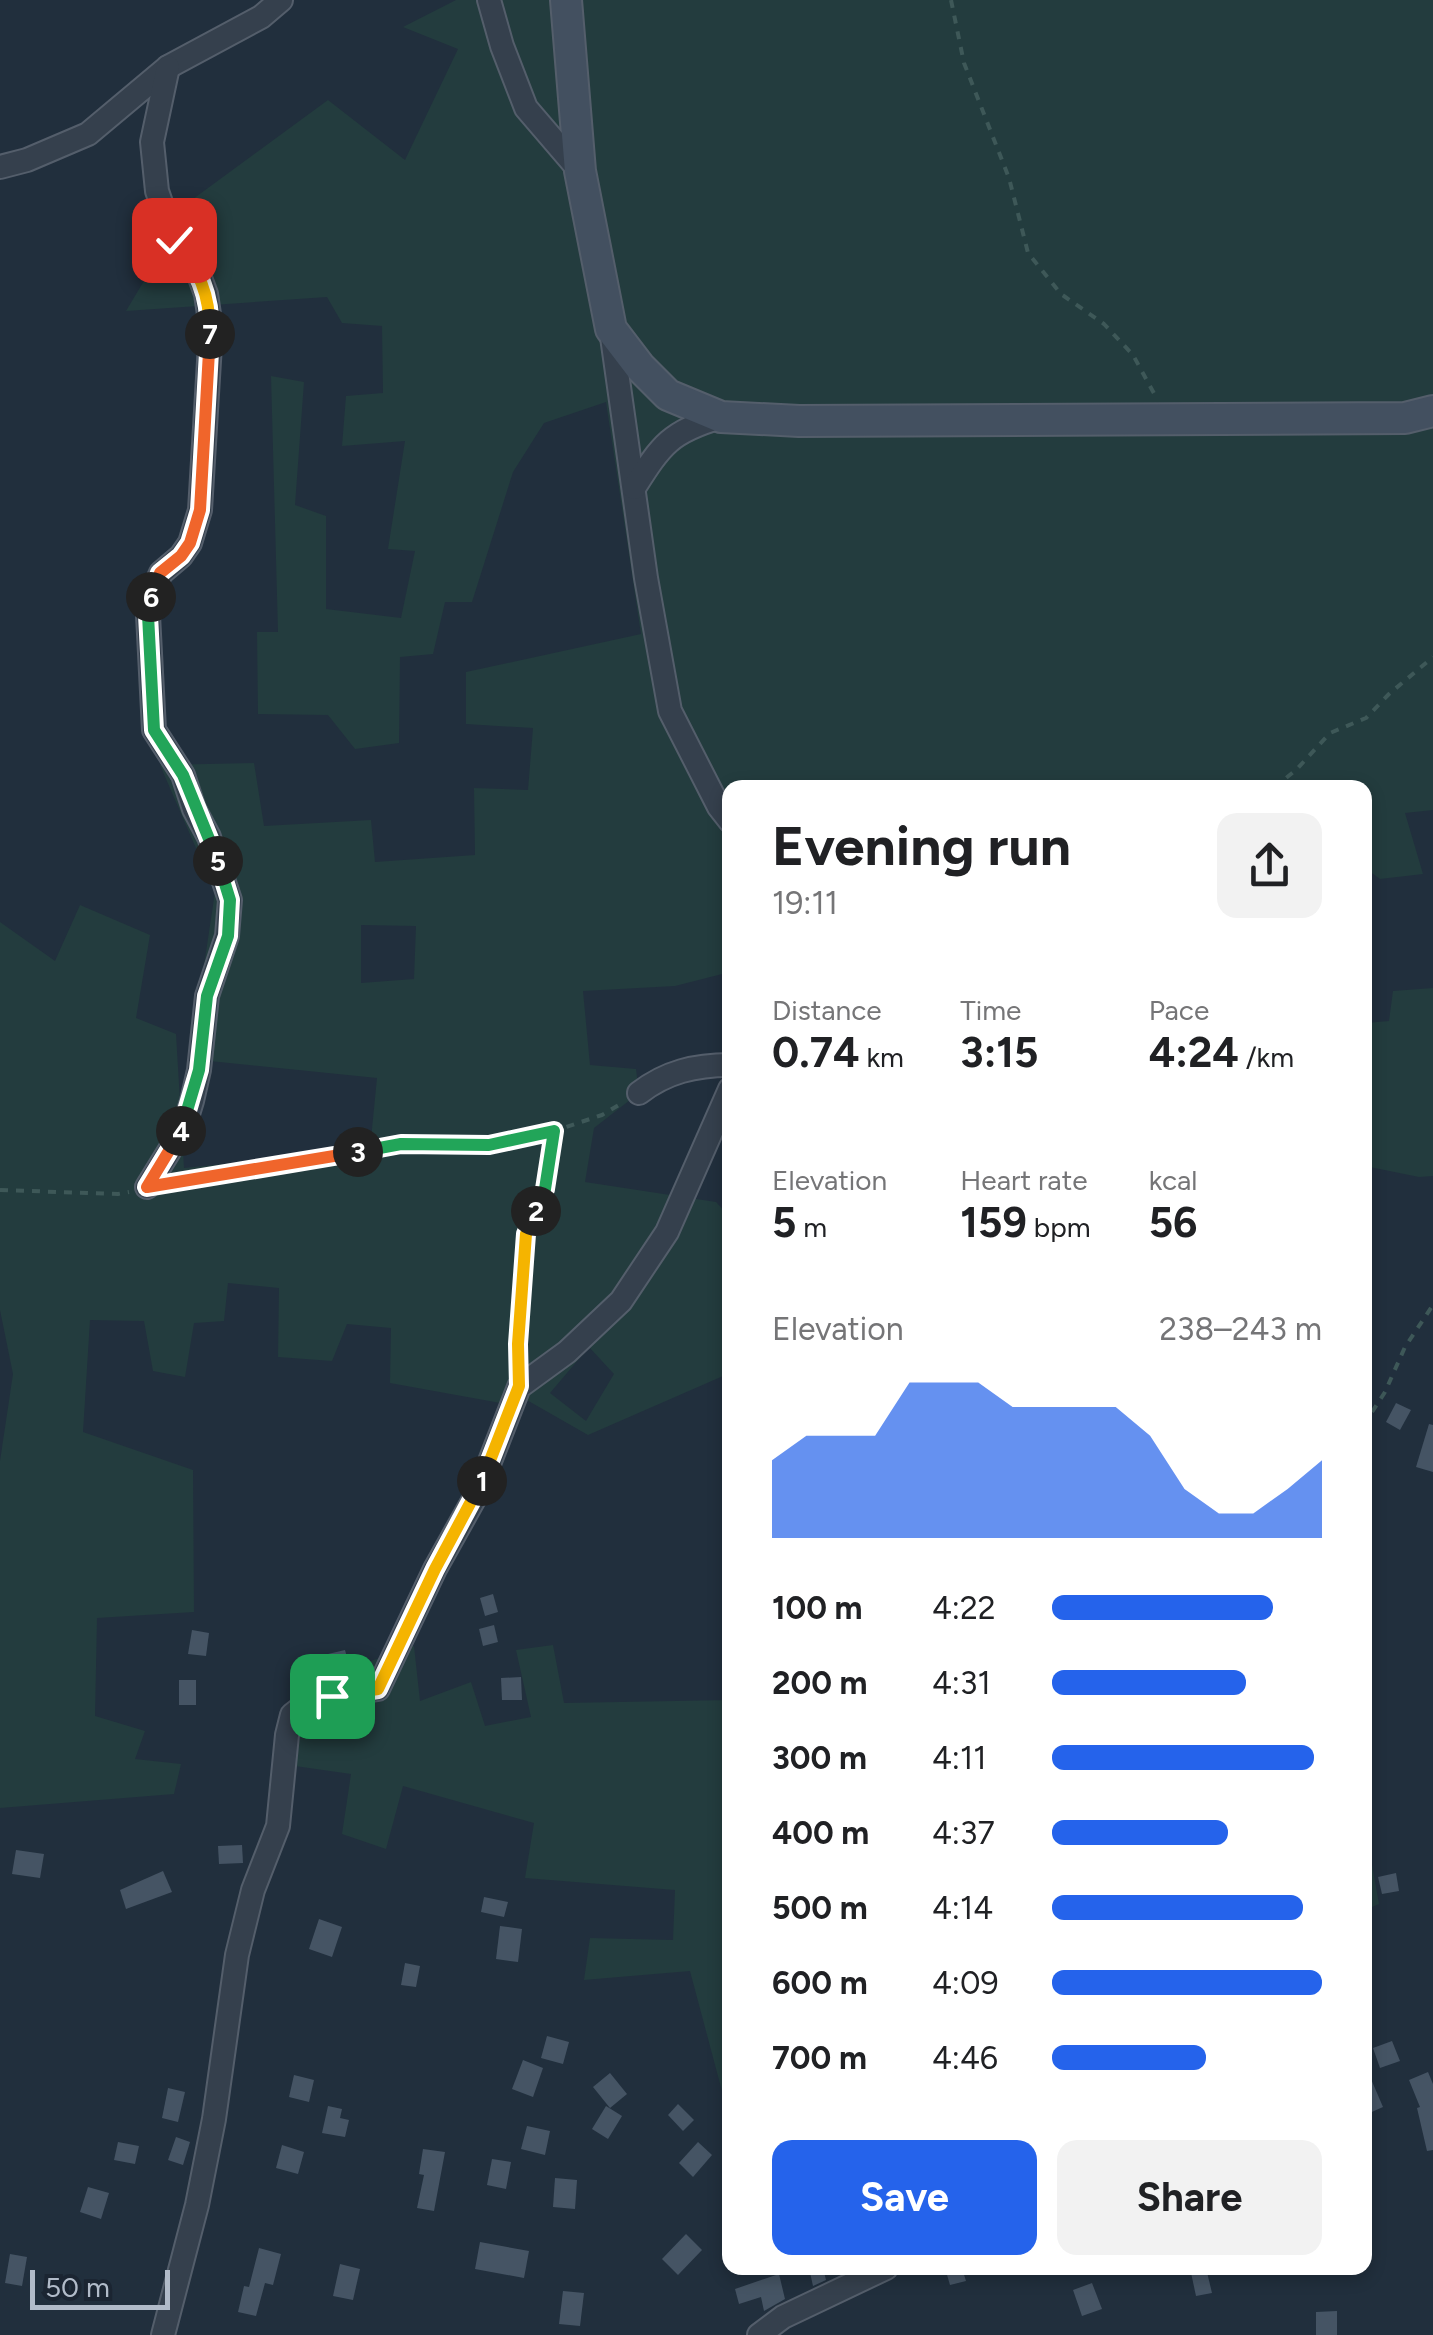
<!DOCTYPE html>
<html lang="en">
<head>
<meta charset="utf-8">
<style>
	body { margin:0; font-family:Figtree,sans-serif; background:#f2f2f2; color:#202124; height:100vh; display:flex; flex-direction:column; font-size:38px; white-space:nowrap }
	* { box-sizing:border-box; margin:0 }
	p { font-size:32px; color:#757577 }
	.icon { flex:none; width:55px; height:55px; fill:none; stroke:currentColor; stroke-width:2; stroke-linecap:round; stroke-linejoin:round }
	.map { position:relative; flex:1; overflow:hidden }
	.side { position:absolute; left:722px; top:780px; width:650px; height:1495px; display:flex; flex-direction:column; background:#fff; border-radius:20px; box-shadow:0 5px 15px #0003 }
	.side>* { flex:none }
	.scale { position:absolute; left:30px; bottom:25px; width:140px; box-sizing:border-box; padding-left:10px; border:5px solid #b1bbc9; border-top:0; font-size:28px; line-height:35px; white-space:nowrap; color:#b1bbc9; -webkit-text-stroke:8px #1b2532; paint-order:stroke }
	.pin { position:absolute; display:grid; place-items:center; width:85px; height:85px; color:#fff; margin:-42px; border-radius:20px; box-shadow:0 5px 15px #0006 }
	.km { position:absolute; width:50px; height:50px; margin:-25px; border-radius:50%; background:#222; color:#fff; font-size:28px; line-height:50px; text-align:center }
	.round { display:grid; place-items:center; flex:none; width:105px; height:105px; border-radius:20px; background:#f2f2f2 }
	.summary { display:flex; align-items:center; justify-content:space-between; height:170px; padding:0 50px }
	h1 { font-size:55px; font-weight:700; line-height:75px }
	.metrics { display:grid; grid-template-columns:repeat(3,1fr); gap:15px; height:170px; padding:10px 50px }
	.metrics div { display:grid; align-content:center }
	.metrics b { font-size:42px; font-weight:700 }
	.metrics small { font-size:28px; font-weight:400 }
	.metrics p { font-size:28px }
	.chart { height:280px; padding:20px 50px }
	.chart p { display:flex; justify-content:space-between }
	.chart svg { width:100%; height:180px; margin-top:10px; fill:#2563eb; opacity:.7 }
	.primary-button { display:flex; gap:20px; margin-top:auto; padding:20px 50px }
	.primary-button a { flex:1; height:115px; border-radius:20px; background:#2563eb; color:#fff; font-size:40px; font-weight:700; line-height:115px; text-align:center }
	.primary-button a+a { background:#f2f2f2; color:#202124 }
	ul { padding:0 50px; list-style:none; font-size:32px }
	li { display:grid; grid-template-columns:160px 120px 1fr; align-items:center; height:75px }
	li i { height:25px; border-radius:12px; background:#2563eb }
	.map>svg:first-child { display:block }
</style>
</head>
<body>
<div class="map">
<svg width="1433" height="2335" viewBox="0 0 1433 2335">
	<rect width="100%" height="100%" fill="#212f3d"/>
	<g fill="#233c3e" fill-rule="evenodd">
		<path d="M456,0H1433V810L1405,813L1423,874L1380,879L1365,868V788H730V972L675,986L583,991L590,1065L636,1069L639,1093L594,1128L585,1182L716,1202L730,1217V1373L588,1435L525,1399L512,1405L390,1383L391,1328L347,1324L332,1361L278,1357L279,1288L228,1283L224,1321L194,1323L185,1377L153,1371L144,1321L90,1320L83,1432L193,1470L194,1612L97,1618L95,1716L145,1731L135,1759L181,1764L174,1794L0,1808V1461L13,1374L0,1310V922L55,961L80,905L150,935L136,1018L176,1034L184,1168L370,1149L377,1078L190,1059L215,892L160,765L254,763L264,826L371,820L375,862L475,855L474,788L528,790L533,728L466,724V672L641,634L606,402L544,423L513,472L472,602H445L433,654L400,657L399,743L355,749L328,715L258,714L257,632H278L271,376L304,382L295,505L326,516V609L401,618L415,551L388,549L405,441L342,446L346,396L383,393L382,326L342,323L327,297L126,311L193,199L328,100L405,160L458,49L403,27ZM361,925L416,926L414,979L361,983ZM589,1347L614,1374L586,1421L550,1393Z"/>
		<polygon points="1433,988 1433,1176 1419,1177 1365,1166 1365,1023 1389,1021 1393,991"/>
		<polygon points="553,1645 564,1703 730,1700 730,2109 726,2106 690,1971 584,1980 590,1938 673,1940 675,1890 525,1878 534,1823 403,1786 386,1849 342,1834 351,1774 295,1766 302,1724 368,1708 362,1664 414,1646 420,1701 471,1682 485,1726 531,1717 516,1650"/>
		<polygon points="1371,1859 1379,1904 1365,1910 1365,1862"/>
	</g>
	<g fill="#455464">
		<polygon points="1396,1403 1411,1410 1400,1430 1386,1422"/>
		<polygon points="1429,1424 1433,1425 1433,1472 1416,1467"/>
		<polygon points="493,1594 498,1612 485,1616 480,1598"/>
		<polygon points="494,1625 498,1642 483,1646 479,1629"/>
		<polygon points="192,1630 209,1633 206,1656 188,1654"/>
		<polygon points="345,1650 351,1672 334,1676 328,1654"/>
		<polygon points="521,1677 522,1700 502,1700 501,1678"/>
		<rect x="179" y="1680" width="17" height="25"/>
		<polygon points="242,1845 243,1863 219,1864 218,1846"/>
		<polygon points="16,1850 44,1854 40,1878 12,1874"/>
		<polygon points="163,1871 172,1892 126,1909 120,1890"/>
		<polygon points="1396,1873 1399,1891 1382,1894 1378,1877"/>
		<polygon points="484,1897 508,1902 504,1917 481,1912"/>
		<polygon points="319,1919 342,1927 332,1957 309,1949"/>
		<polygon points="500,1926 522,1929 518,1962 496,1959"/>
		<polygon points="405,1963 420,1966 416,1987 401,1985"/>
		<polygon points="547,2036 569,2042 563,2064 541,2058"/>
		<polygon points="1392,2041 1400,2061 1380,2068 1373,2048"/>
		<polygon points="523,2060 543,2068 533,2097 512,2089"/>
		<polygon points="1365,2065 1383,2107 1365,2115"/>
		<polygon points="1428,2072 1433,2084 1433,2150 1427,2151 1417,2108 1420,2107 1409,2080"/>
		<polygon points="610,2073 627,2094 610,2108 593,2087"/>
		<polygon points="294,2075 314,2080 309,2102 289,2097"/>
		<polygon points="168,2088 185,2092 178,2122 162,2118"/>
		<polygon points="678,2104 694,2120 683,2131 668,2115"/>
		<polygon points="328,2106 342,2109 340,2118 349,2120 345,2137 322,2133"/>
		<polygon points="606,2106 622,2116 608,2139 592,2129"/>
		<polygon points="527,2126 550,2131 545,2155 521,2149"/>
		<polygon points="176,2137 190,2142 183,2165 168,2160"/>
		<polygon points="118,2142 139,2146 135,2164 114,2160"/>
		<polygon points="698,2142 712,2155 693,2177 679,2163"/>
		<polygon points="282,2145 304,2152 298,2174 276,2168"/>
		<polygon points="423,2149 445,2152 434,2211 417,2208 424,2175 419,2174"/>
		<polygon points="492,2159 511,2162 506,2189 487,2185"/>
		<polygon points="555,2178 577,2180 575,2209 553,2207"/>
		<polygon points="88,2187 109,2193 101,2219 80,2212"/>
		<polygon points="686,2234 702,2250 678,2275 662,2259"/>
		<polygon points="480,2242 529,2251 524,2278 475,2269"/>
		<polygon points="259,2248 281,2254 273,2285 265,2283 256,2316 238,2312 244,2286 249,2287"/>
		<polygon points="10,2254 27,2257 22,2286 5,2283"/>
		<polygon points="340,2264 360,2269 353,2300 333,2296"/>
		<polygon points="809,2268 823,2268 826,2280 813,2286"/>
		<polygon points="945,2268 962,2268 966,2281 950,2285"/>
		<polygon points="1190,2268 1206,2268 1212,2293 1196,2296"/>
		<polygon points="779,2274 785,2299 764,2311 761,2297 739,2304 735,2289"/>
		<polygon points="1092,2283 1102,2309 1082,2316 1073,2290"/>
		<polygon points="563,2291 584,2293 580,2326 559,2324"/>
		<polygon points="1337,2311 1337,2335 1316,2335 1316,2312"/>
	</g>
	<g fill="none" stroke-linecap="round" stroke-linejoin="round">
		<defs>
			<g id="street">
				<polyline points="489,0 502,46 526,108 580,171"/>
				<polyline points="0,167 27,160 88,134 168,67 261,17 281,0"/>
				<polyline points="611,330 646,578 670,711 719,807 730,821"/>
				<path d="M634,488C662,444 670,432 721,417"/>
				<path d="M639,1093C666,1072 695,1065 730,1065"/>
				<polyline points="147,1187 184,1127 192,1101 199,1070 207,996 227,936 230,900 209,837 194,809 183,775 154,730 148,615 151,595 161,573 181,556 190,543 200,510 211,328 206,294 196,267 174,240 157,191 152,142 168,67"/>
				<polyline points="163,2335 197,2205 214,2119 237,1955 253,1890 278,1826 287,1735 292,1715 306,1704 332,1696 378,1689 435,1569 478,1492 519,1387 567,1352 621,1301 667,1232 730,1089"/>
				<polyline points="759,2335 783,2317 886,2268"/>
			</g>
			<polyline id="secondary" points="566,0 580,171 611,329 640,367 668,395 721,417 799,421 1405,418 1433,411"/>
		</defs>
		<use href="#street" stroke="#545e6b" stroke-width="26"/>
		<use href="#secondary" stroke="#545e6b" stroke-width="34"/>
		<g stroke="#3e5858" stroke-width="4" stroke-dasharray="8 8" stroke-linecap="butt">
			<polyline points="951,0 964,63 1009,178 1028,253 1061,294 1104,324 1133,355 1156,397"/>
			<polyline points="1274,788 1297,769 1330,733 1366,718 1389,694 1433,657"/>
			<polyline points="172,1183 401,1144 489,1145 554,1131 602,1115 622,1103"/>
			<polyline points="0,1190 118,1194 129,1192"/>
			<polyline points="519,1362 527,1233 545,1189 554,1131"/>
			<polyline points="1372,1412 1385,1392 1405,1347 1433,1305"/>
		</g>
		<use href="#street" stroke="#35404d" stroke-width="22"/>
		<use href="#secondary" stroke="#435060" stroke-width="30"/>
	</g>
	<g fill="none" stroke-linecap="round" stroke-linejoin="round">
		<defs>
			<polyline id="split-1" points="332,1696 378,1689 435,1569 482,1481"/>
			<polyline id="split-2" points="482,1481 519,1386 518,1344 526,1234 536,1211"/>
			<polyline id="split-3" points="358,1152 401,1144 489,1145 554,1131 545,1189 536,1211"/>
			<polyline id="split-4" points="181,1131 147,1187 358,1152"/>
			<polyline id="split-5" points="181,1131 199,1070 207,996 228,936 230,900 218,861"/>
			<polyline id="split-6" points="151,597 148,615 154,730 183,775 218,861"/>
			<polyline id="split-7" points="151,597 160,573 181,556 190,543 200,510 210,334"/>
			<path id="split-8" d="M174,240C199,270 210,293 210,334"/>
		</defs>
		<use href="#split-1" stroke="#fff" stroke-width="20"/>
		<use href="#split-2" stroke="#fff" stroke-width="20"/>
		<use href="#split-3" stroke="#fff" stroke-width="20"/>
		<use href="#split-4" stroke="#fff" stroke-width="20"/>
		<use href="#split-5" stroke="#fff" stroke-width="20"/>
		<use href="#split-6" stroke="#fff" stroke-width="20"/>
		<use href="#split-7" stroke="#fff" stroke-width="20"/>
		<use href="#split-8" stroke="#fff" stroke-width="20"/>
		<use href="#split-1" stroke="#f5b400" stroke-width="12"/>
		<use href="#split-2" stroke="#f5b400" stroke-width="12"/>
		<use href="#split-3" stroke="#22a559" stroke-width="12"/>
		<use href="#split-4" stroke="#f0652b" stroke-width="12"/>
		<use href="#split-5" stroke="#22a559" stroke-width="12"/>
		<use href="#split-6" stroke="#22a559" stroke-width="12"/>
		<use href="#split-7" stroke="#f0652b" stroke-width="12"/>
		<use href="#split-8" stroke="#f5b400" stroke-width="12"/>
	</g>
</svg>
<div class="scale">50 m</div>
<div class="pin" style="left:332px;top:1696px;background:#1e9e55"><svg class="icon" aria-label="arrive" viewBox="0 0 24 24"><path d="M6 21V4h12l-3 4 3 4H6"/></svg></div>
<div class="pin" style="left:174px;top:240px;background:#d93025"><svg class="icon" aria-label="check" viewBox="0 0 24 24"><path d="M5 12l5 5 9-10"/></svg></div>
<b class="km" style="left:482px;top:1481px">1</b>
<b class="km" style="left:536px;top:1211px">2</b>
<b class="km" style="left:358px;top:1152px">3</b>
<b class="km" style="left:181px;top:1131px">4</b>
<b class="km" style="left:218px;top:861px">5</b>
<b class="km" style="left:151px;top:597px">6</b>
<b class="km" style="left:210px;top:334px">7</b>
<section class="side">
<div class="summary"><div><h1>Evening run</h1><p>19:11</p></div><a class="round"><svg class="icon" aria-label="share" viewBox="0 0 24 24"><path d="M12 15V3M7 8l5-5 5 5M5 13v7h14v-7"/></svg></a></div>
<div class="metrics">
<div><p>Distance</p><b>0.74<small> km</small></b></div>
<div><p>Time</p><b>3:15</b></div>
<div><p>Pace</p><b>4:24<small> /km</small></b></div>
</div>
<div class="metrics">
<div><p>Elevation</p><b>5<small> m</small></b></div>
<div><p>Heart rate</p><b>159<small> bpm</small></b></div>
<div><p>kcal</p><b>56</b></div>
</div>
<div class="chart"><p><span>Elevation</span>238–243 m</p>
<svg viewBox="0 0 160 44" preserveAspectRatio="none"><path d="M0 44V25L10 19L20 19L30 19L40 6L50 6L60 6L70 12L80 12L90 12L100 12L110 19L120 32L130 38L140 38L150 32L160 25V44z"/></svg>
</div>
<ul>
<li><b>100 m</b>4:22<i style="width:82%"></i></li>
<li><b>200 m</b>4:31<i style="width:72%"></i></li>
<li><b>300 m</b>4:11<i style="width:97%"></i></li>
<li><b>400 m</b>4:37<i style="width:65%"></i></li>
<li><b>500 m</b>4:14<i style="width:93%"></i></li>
<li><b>600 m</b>4:09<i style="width:100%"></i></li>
<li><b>700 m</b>4:46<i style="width:57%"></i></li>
</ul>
<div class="primary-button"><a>Save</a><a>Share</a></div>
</section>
</div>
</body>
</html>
